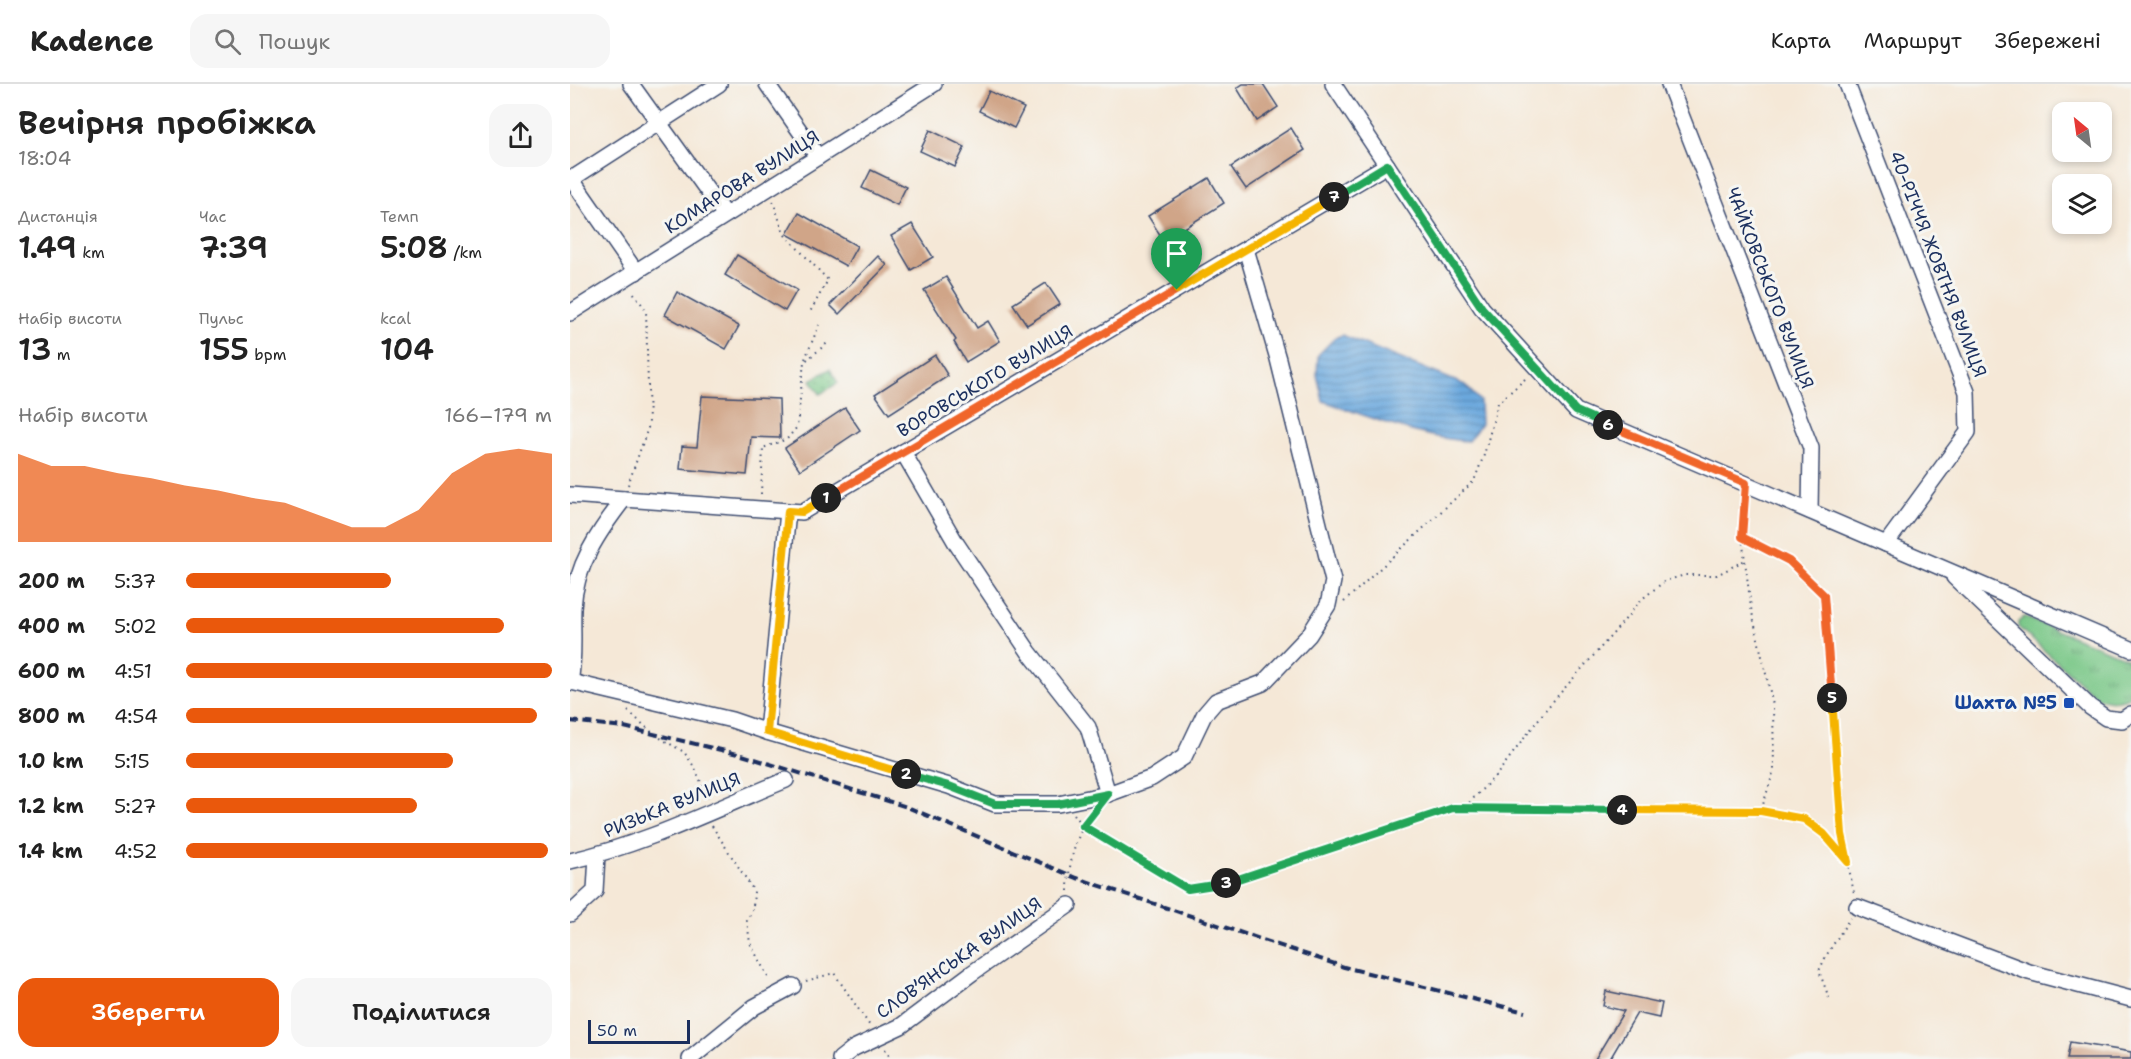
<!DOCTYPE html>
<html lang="uk">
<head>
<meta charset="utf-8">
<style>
	body { margin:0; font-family:"Shantell Sans",sans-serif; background:#f6f6f6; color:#222; height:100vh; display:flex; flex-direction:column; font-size:22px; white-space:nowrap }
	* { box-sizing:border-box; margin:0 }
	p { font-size:20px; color:#767676 }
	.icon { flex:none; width:33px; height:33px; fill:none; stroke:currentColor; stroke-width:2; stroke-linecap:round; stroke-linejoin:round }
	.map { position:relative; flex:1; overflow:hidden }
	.sheet { display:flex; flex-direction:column; background:#fff; width:570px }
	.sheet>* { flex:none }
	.needle { width:39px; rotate:331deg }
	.tools { position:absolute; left:1482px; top:18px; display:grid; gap:12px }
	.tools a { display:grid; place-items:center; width:60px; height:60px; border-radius:12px; background:#fff; box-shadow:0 3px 9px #0003; font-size:30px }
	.scale { position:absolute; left:18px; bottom:15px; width:102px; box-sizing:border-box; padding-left:6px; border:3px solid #1b2f5e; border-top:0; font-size:16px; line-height:21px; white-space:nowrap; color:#1b2f5e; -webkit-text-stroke:4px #f6f6f2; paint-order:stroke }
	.pin { position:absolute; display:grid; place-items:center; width:51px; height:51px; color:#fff; margin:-62px -26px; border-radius:50% 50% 50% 0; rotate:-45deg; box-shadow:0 0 6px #0007 }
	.pin .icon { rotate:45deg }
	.km { position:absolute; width:30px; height:30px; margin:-15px; border-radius:50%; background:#222; color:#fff; font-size:16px; line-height:30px; text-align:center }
	.round { display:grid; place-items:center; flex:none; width:63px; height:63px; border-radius:18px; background:#f6f6f6 }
	.overview { display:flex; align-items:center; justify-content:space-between; height:102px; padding:0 18px }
	h1 { font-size:33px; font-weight:600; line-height:45px }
	.metrics { display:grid; grid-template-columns:repeat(3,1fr); gap:9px; height:102px; padding:6px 18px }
	.metrics div { display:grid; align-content:center }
	.metrics b { font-size:30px; font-weight:600 }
	.metrics small { font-size:16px; font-weight:400 }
	.metrics p { font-size:16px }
	.chart { height:168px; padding:12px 18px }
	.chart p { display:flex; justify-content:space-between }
	.chart svg { width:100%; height:108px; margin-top:6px; fill:#ea580c; opacity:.7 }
	.action { display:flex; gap:12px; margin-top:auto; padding:12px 18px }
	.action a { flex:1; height:69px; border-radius:18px; background:#ea580c; color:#fff; font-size:24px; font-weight:600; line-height:69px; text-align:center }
	.action a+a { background:#f6f6f6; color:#222 }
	ul { padding:0 18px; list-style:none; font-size:20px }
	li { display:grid; grid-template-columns:96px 72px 1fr; align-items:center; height:45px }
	li i { height:15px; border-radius:8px; background:#ea580c }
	header { display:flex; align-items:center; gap:36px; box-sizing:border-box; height:84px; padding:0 30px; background:#fff; border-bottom:2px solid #e0e0e0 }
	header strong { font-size:28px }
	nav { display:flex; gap:33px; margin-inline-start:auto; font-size:21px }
	.search { width:420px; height:54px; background:#f6f6f6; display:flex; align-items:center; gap:15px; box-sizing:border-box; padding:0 21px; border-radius:18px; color:#767676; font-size:22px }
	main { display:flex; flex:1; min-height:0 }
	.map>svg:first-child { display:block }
</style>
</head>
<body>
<header>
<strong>Kadence</strong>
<div class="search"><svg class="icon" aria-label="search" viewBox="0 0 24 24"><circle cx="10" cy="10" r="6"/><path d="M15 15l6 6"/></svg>Пошук</div>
<nav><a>Карта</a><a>Маршрут</a><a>Збережені</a></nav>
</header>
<main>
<section class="sheet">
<div class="overview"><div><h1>Вечірня пробіжка</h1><p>18:04</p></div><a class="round"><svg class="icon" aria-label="share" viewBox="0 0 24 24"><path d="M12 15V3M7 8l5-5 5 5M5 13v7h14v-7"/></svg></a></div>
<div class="metrics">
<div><p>Дистанція</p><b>1.49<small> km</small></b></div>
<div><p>Час</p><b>7:39</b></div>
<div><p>Темп</p><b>5:08<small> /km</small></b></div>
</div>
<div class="metrics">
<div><p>Набір висоти</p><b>13<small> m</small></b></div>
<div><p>Пульс</p><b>155<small> bpm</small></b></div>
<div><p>kcal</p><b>104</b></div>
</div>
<div class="chart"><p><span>Набір висоти</span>166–179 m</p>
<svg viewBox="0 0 160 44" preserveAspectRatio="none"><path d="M0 44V8L10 13L20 13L30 16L40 18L50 21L60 23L70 26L80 28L90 33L100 38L110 38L120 31L130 16L140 8L150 6L160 8V44z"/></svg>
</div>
<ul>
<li><b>200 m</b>5:37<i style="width:56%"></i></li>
<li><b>400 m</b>5:02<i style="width:87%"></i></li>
<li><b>600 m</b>4:51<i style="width:100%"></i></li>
<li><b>800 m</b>4:54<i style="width:96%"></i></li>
<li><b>1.0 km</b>5:15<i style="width:73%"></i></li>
<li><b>1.2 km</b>5:27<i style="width:63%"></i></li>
<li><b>1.4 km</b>4:52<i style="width:99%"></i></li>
</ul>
<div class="action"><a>Зберегти</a><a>Поділитися</a></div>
</section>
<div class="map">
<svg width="1561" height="975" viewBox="0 0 1561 975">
	<defs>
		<pattern id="grass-tufts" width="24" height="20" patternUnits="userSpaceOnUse" patternTransform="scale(1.5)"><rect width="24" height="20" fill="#79c787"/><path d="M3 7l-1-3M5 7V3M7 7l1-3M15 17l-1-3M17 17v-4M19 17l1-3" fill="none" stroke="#62a272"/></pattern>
		<pattern id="park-dots" width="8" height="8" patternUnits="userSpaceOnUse" patternTransform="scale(1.5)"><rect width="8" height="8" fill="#79c787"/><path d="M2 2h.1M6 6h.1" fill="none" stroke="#62a272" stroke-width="1.8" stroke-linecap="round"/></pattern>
		<pattern id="water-rules" width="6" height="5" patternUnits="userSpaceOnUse" patternTransform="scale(1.5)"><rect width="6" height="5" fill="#6ca9de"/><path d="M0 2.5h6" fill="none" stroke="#588ab7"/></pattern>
	</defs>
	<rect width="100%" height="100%" fill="#f6f6f2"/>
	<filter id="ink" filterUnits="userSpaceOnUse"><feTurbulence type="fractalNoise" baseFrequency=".0167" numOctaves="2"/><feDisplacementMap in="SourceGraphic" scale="12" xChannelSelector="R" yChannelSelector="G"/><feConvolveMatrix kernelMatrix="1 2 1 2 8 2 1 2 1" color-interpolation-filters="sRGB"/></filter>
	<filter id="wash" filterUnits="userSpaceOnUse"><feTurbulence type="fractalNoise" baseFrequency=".008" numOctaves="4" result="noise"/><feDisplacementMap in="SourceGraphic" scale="24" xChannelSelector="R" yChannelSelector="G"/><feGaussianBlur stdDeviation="1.35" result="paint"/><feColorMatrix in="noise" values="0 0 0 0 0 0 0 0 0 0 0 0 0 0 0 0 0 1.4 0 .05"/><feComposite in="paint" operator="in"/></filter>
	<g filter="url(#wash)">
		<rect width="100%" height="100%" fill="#f5e8d7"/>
		<path fill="url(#grass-tufts)" stroke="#4a7b72" stroke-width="1.5" d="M1454,533L1556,574L1561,580V612C1548,618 1539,618 1526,613L1448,543V538Z"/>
		<polygon fill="url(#park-dots)" stroke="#4a7b72" stroke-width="1.5" points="260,285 268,299 250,310 241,296"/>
		<path fill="url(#water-rules)" stroke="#446c9e" stroke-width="1.5" d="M772,251L895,301L910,317L911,340L898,357C847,354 801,333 753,317L747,291L748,271L765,254Z"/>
		<g id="blocks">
			<g fill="#d0a588">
				<polygon points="673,0 693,0 708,23 687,37 667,4"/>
				<polygon points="419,7 454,24 444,44 409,27"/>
				<polygon points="721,44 735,66 676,105 661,83"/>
				<polygon points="360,46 395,63 385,83 350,67"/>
				<polygon points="301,86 336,103 327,121 292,104"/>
				<polygon points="639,94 654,119 594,157 578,132"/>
				<polygon points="229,129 287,162 276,182 217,150"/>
				<polygon points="342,140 363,173 341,186 321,152"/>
				<polygon points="167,171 227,206 215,227 155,191"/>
				<polygon points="308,172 317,181 269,230 260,221"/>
				<polygon points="376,193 407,244 418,237 430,257 396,278 384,258 386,256 354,206"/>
				<polygon points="476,199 490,220 457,241 443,220"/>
				<polygon points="107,208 169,242 156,265 95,231"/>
				<polygon points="365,271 378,292 319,330 305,310"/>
				<polygon points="132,312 209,315 210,354 181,353 177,391 110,385 112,362 127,363"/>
				<polygon points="275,324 290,346 230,386 215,364"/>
				<polygon points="1036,907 1092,919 1089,934 1067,929 1040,975 1025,975 1054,927 1033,922"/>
				<polygon points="1500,958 1561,968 1561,975 1497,975"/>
			</g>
		</g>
	</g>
	<g filter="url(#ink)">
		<use href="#blocks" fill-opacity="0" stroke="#3c4b70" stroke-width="1.5"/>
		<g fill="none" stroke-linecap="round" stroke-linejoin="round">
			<defs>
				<g id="minor">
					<polyline points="61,0 155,131"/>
					<polyline points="197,0 248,73"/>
					<polyline points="763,0 912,224 1006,327 1561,565"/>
					<polyline points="1099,0 1241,364 1240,427"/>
					<polyline points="1277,0 1397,308 1398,348 1316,460"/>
					<polyline points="0,93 66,188"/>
					<polyline points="0,96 149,0"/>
					<polyline points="0,229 364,0"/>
					<polyline points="333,368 386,459 459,568 518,643 538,710"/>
					<polyline points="0,411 232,428 817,81"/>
					<polyline points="218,427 197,648 379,702 425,720 488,720 538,710 582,694 614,673 634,631 646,617 693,599 739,551 758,521 763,497 708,275 676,165"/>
					<polyline points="1384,493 1520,623 1536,634 1552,636 1561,630"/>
					<path d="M0,598C5,574 2,548 3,524C5,482 29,447 54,415"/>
					<polyline points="1,598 162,636 197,648"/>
					<path d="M0,777C76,760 145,725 216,696"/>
					<polyline points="1287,823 1459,888 1561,915"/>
					<polyline points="0,830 25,807 27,771"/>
					<polyline points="120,975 184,923 223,902"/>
					<polyline points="270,975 284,964 331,942 402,889 499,821"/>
				</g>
			</defs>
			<use href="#minor" stroke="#3c4b70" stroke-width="18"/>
			<g stroke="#3c4b70" stroke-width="2" stroke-dasharray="1.5 4.5" stroke-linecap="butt">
				<polyline points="203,117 214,150 258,196 240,228"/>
				<polyline points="235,275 249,241"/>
				<polyline points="58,401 79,341 76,226 63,208"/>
				<polyline points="191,410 193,364 217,355 227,343 234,278 260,257"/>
				<polyline points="1175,414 1172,453 1219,477 1254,511 1272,750 1284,809"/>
				<polyline points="1172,453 1181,524 1203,621 1204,686 1191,727"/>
				<polyline points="774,518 904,397 914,371 928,319 956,294"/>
				<polyline points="58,627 85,651 114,668 125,684 138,715"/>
				<polyline points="895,723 928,689 977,624 1048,544 1072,515 1095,497 1115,491 1147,491 1175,476"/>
				<polyline points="504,730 513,742 618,805 664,797 883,724 1191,727 1234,735 1254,750 1278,778"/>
				<polyline points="142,742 184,807 183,824 177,837 180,859 200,897"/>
				<path d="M498,807C498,781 506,748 523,728"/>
				<polyline points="236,897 264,889 300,942"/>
				<polyline points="1259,914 1249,887 1256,872 1280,834"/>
				<polyline points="315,965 321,975"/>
			</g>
			<use href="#minor" stroke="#fff" stroke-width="15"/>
			<polyline stroke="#1b2f5e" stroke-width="4" stroke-dasharray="9 4.5" stroke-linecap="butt" points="0,637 54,643 172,671 337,723 507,794 774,883 955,928"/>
		</g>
	</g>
	<g fill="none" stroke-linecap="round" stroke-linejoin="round" filter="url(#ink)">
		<defs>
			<polyline id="split-1" points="256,414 607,206"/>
			<polyline id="split-2" points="256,414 232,428 218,427 197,648 336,690"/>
			<polyline id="split-3" points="336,690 379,702 425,720 488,720 538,710 513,742 618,805 656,799"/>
			<polyline id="split-4" points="656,799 883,724 1052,726"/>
			<polyline id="split-5" points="1052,726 1191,727 1234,735 1254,750 1278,778 1272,750 1262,614"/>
			<polyline id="split-6" points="1038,341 1176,399 1172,453 1219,477 1254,511 1262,614"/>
			<polyline id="split-7" points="764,113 817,81 912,224 1006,327 1038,341"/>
			<polyline id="split-8" points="607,206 764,113"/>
		</defs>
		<use href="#split-1" stroke="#fff" stroke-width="12"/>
		<use href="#split-2" stroke="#fff" stroke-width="12"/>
		<use href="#split-3" stroke="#fff" stroke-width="12"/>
		<use href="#split-4" stroke="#fff" stroke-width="12"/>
		<use href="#split-5" stroke="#fff" stroke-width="12"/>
		<use href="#split-6" stroke="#fff" stroke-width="12"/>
		<use href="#split-7" stroke="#fff" stroke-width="12"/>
		<use href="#split-8" stroke="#fff" stroke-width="12"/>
		<use href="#split-1" stroke="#f0652b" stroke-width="8"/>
		<use href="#split-2" stroke="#f5b400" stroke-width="8"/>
		<use href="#split-3" stroke="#22a559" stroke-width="8"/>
		<use href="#split-4" stroke="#22a559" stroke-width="8"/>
		<use href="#split-5" stroke="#f5b400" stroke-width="8"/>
		<use href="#split-6" stroke="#f0652b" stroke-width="8"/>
		<use href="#split-7" stroke="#22a559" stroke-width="8"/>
		<use href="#split-8" stroke="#f5b400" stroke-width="8"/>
	</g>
	<rect fill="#1a4fb4" stroke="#f6f6f2" stroke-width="2" x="1493" y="613" width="12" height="12" rx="3"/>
	<g text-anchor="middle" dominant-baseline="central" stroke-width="6" stroke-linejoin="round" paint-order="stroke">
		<g font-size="18" fill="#1b2f5e" stroke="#f6f6f2">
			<text transform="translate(172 98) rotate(-32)">КОМАРОВА ВУЛИЦЯ</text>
			<text transform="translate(1368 180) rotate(69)">40-РІЧЧЯ ЖОВТНЯ ВУЛИЦЯ</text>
			<text transform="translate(1200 204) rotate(69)">ЧАЙКОВСЬКОГО ВУЛИЦЯ</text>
			<text transform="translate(415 297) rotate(-31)">ВОРОВСЬКОГО ВУЛИЦЯ</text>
			<text transform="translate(102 721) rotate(-22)">РИЗЬКА ВУЛИЦЯ</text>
			<text transform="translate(389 874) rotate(-35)">СЛОВ’ЯНСЬКА ВУЛИЦЯ</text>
		</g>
		<g font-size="18" font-weight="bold" fill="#164399" stroke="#f6f6f2" text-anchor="end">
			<text x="1487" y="619">Шахта №5</text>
		</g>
	</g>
</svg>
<div class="tools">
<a><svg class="needle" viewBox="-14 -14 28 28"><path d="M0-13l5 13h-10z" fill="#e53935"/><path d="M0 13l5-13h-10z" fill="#767676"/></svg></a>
<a><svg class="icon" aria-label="layers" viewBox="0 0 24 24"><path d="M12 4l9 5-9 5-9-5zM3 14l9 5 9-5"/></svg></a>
</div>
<div class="scale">50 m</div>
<div class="pin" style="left:607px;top:206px;background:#1e9e55"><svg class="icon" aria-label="arrive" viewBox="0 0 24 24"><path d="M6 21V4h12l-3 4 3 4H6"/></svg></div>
<b class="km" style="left:256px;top:414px">1</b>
<b class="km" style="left:336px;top:690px">2</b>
<b class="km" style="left:656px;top:799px">3</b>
<b class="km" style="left:1052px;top:726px">4</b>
<b class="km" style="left:1262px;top:614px">5</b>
<b class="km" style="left:1038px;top:341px">6</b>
<b class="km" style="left:764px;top:113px">7</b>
</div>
</main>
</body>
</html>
